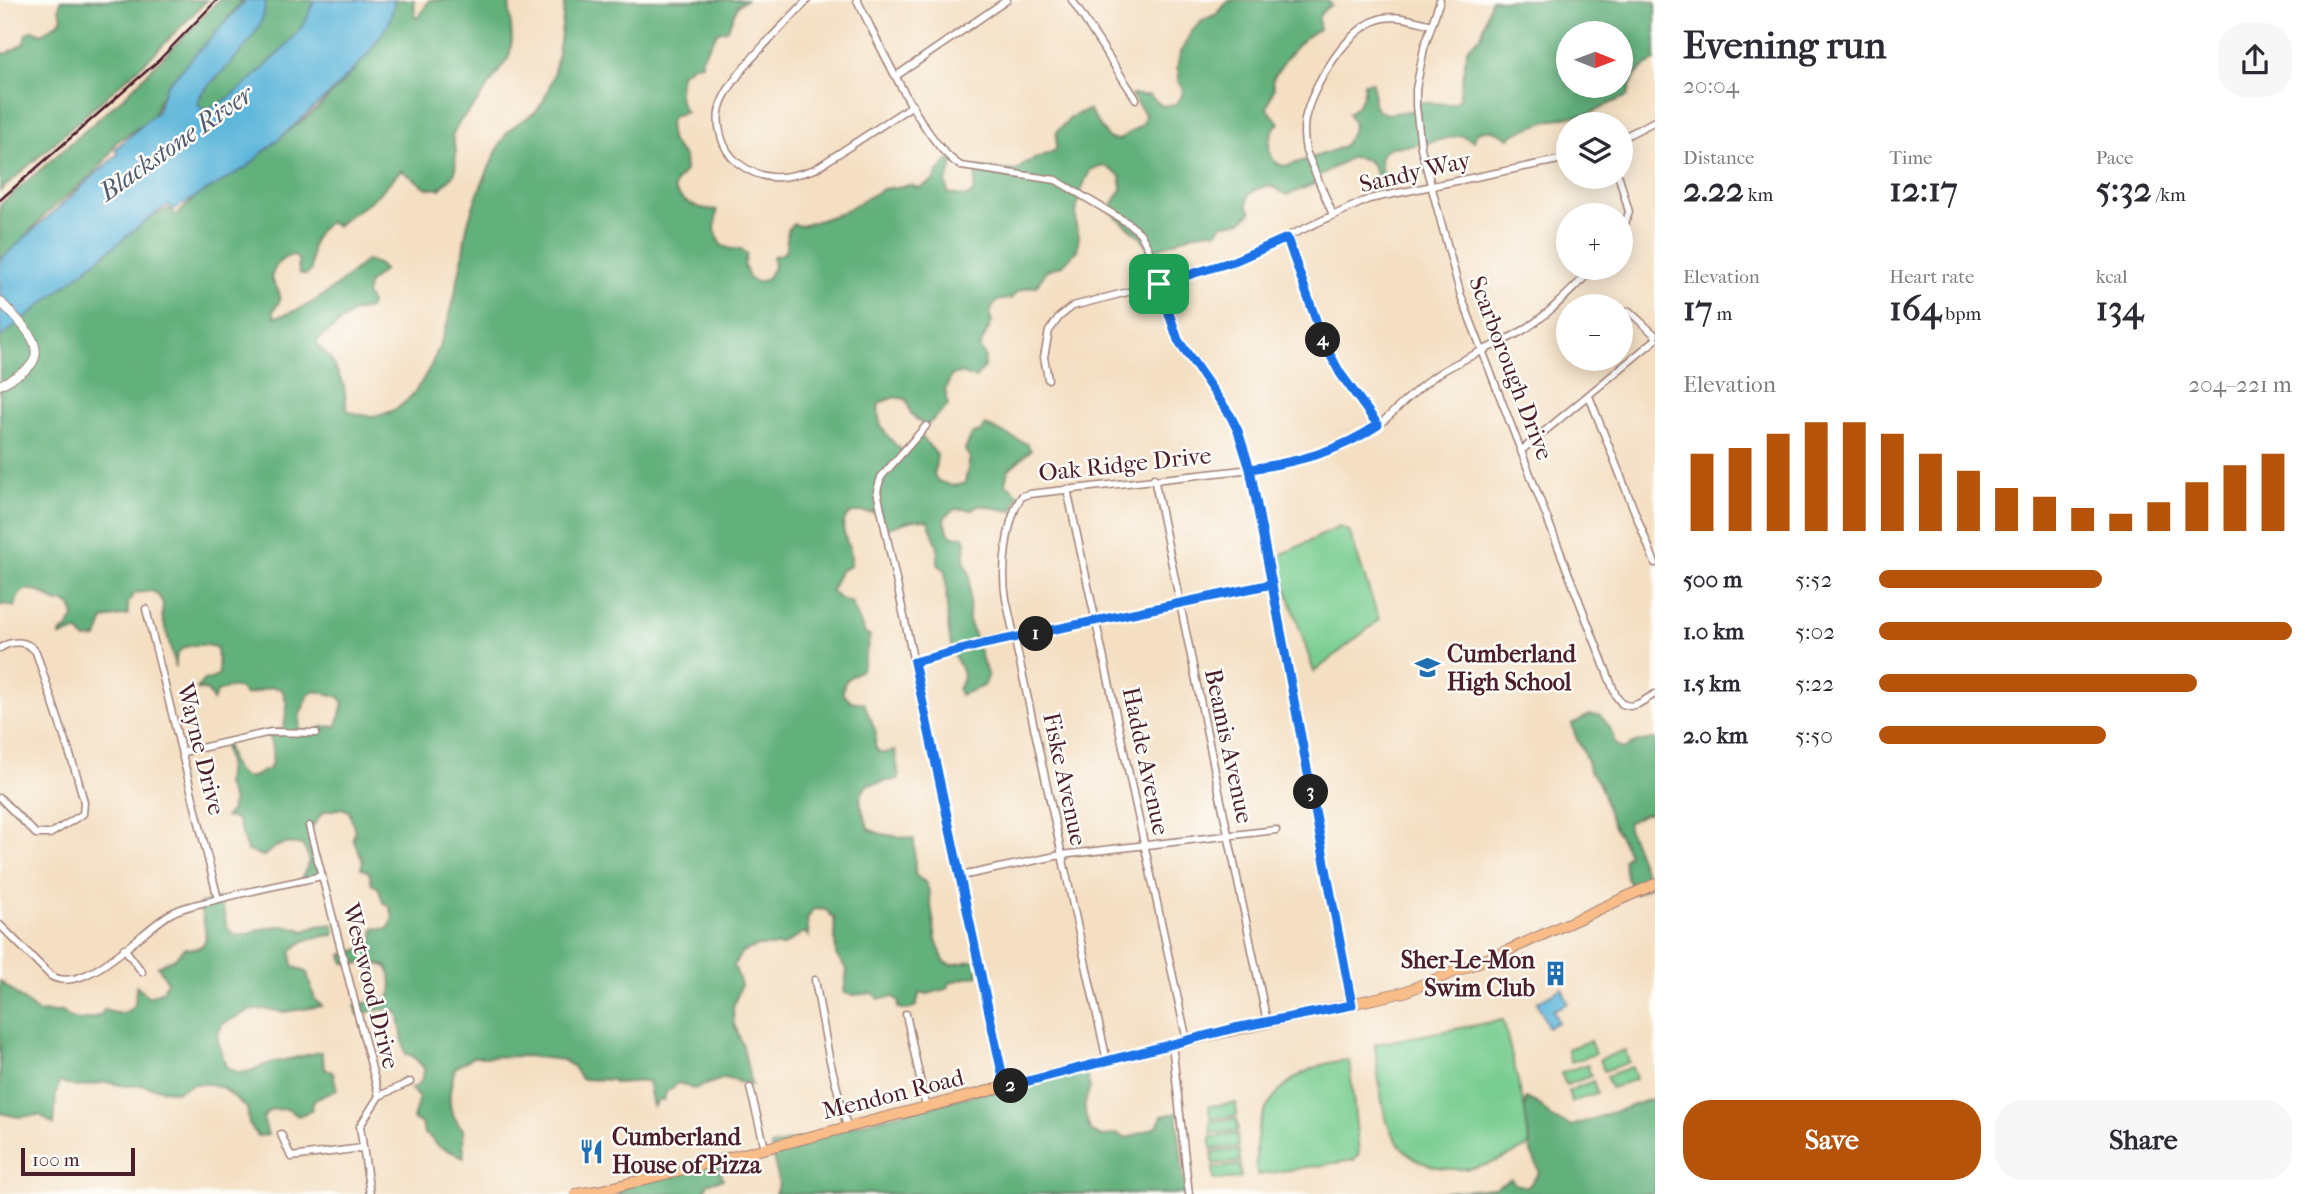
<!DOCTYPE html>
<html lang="en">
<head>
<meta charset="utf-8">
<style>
	body { margin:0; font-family:"IM FELL French Canon",serif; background:#f7f7f7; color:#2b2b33; height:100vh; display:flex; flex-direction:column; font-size:26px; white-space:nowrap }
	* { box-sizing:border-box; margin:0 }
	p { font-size:23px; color:#7c7c81 }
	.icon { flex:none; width:38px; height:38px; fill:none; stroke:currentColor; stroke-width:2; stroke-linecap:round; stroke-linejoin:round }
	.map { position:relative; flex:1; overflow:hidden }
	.sheet { display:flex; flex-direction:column; background:#fff; width:665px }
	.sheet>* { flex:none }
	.needle { width:46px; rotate:91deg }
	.buttons { position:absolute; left:1556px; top:21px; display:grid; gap:14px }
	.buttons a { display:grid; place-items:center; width:77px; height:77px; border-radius:50%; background:#fff; box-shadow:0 4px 18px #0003; font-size:35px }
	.scale { position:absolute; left:21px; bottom:18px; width:114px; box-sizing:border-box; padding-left:7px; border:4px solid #4a1f2b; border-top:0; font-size:19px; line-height:24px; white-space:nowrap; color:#4a1f2b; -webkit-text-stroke:5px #fdfcf7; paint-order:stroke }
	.pin { position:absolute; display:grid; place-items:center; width:60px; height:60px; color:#fff; margin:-30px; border-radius:14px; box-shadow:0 4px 10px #0006 }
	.km { position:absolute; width:35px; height:35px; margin:-18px; border-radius:50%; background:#222; color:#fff; font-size:19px; line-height:35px; text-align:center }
	.round { display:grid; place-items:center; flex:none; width:74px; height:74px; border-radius:28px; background:#f7f7f7 }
	.head { display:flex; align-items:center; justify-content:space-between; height:119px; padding:0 28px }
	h1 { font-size:38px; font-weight:700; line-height:52px }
	.metrics { display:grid; grid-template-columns:repeat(3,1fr); gap:10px; height:119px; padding:7px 28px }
	.metrics div { display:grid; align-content:center }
	.metrics b { font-size:35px; font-weight:700 }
	.metrics small { font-size:19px; font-weight:400 }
	.metrics p { font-size:19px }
	.chart { height:196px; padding:14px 28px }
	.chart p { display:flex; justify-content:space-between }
	.chart svg { width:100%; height:126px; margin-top:7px; stroke:#b45309; stroke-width:6 }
	.button { display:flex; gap:14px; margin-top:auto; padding:14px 28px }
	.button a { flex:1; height:80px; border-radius:28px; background:#b45309; color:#fff; font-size:28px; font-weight:700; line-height:80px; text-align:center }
	.button a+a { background:#f7f7f7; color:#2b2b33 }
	ul { padding:0 28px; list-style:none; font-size:23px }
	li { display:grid; grid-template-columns:112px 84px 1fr; align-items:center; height:52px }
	li i { height:18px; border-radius:9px; background:#b45309 }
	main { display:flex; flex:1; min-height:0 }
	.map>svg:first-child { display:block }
</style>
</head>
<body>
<main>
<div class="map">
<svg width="1655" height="1194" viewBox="0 0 1655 1194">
	<rect width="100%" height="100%" fill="#fdfcf7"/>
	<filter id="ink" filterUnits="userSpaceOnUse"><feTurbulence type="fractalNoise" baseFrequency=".0143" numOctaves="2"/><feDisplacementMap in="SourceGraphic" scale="14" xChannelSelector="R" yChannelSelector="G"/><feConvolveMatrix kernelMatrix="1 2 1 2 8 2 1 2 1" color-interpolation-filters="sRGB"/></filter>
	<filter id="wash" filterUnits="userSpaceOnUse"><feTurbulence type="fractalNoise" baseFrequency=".00686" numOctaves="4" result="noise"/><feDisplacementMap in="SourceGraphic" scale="28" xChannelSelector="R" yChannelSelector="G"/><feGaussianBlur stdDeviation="1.57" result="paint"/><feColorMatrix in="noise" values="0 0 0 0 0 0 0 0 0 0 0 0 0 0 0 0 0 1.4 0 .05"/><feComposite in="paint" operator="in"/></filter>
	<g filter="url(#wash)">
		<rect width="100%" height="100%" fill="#f4dfc3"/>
		<g fill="#79cd91" stroke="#62765e" stroke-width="2">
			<polygon points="1339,527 1349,531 1379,620 1314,672 1276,557"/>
			<path d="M1503,1020L1525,1110L1529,1144L1527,1147C1513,1154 1498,1162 1482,1166C1443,1175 1403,1165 1388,1124C1379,1099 1378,1070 1375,1044Z"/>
			<polygon points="1590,1041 1595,1054 1571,1062 1567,1049"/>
			<polygon points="1625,1050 1629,1062 1604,1071 1600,1059"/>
			<path d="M1349,1060L1359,1153L1354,1160L1257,1175C1256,1163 1255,1150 1257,1137C1263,1091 1306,1063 1349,1060Z"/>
			<polygon points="1587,1064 1591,1076 1566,1085 1561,1073"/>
			<polygon points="1632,1067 1636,1079 1611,1088 1606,1076"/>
			<polygon points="1593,1081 1597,1093 1572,1102 1568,1091"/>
			<polygon points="1236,1103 1237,1116 1210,1118 1209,1106"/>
			<polygon points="1237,1119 1238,1131 1211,1133 1210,1121"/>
			<polygon points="1237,1134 1238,1147 1211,1149 1211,1137"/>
			<polygon points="1239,1150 1240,1162 1213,1164 1212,1152"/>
			<polygon points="1240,1165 1241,1178 1214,1180 1213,1168"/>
		</g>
		<g fill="#62b07b" stroke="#566853" stroke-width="2" fill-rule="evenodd">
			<polygon points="61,0 207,0 155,53 0,191 0,52 6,54 24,43 26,34 33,30 42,34 59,22 62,17 59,9"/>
			<path d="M219,0H243L159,100L153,116L148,121L115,143C107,168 66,195 46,214C30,230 17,248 0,263V205L127,94Z"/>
			<path d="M265,0H321C300,36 242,102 201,113L196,102L225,64Z"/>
			<path d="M392,0H414L415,17L419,18L429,0H509L512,40L509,57L474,106L459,122L452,136L456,151L455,173L440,189L427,188L401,170C390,182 380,193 369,202C359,211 344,216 338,226L329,222C309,237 312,248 311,271L306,275L299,273L298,259L293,255C281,257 273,267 271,279C280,293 285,297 273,311L275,317C310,310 341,284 366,260L378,264L384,270L369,283L366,294L371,304L369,308L352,313L318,340L317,345L331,359L344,386L347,410C372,422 396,415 413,394C443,355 453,307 462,260C464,248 465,235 468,223C473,205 481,185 489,168C495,155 502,136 513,127C521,120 533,116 539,108C558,80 561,33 565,0H746L738,5L727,30L718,32L702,57V64L693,65L681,74C679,87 676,102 686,112L673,116L669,123L671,141C677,146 677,152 684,156L685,171L676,182L674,189C682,204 701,209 717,210L715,230L721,245L731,249H741L747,254L744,265L749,278L756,282L766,280L774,268L773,256L783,254L786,248L788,229L794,224L801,226L839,214L883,189L910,185L919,188L934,180L937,173L950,159L954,161L946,182L948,193L965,197L972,194L975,186L976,168L1017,171L1025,163L1056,150L1057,131L1074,115L1089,110L1109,139L1118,140L1143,124L1145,114L1131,95H1149L1162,106L1176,104L1182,96L1183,90L1178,81L1179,74L1177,68L1180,54L1191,32L1203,20L1217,14L1229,0H1328L1332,6L1326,8L1319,16V29C1300,37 1282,63 1272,81L1274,88L1267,108L1279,123C1265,134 1265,164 1285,166C1289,166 1338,149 1342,147C1349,141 1352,132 1354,124L1348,113C1358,108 1366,96 1364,83L1373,82L1374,104L1378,111L1388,114L1415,110L1416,102L1452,104L1459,100L1467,49L1481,36L1491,0H1647L1655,3V61C1639,67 1631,80 1628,96C1614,101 1606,106 1593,112C1583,117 1570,115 1561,118C1548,121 1518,130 1509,138C1498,131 1489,126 1476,133L1474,141L1461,135L1418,145L1391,147L1383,152L1380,160L1385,193L1379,194L1375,171L1371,163L1364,159L1352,157L1317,177V183L1287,195C1269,184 1267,182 1248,195L1247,205L1251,212L1242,221L1221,225L1217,232C1199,227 1167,247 1149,252L1141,238L1109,210L1122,189L1120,176L1105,166L1091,169C1082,184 1070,219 1079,235L1077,250L1063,265L1047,270L1036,287C1028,286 1015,291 1011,299C998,299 993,301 990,315L992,322L979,348L985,356L984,368L975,378L960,373L952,375L945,390L948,406L925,427L911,414L906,399L895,397L879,403C875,425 887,437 902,451L920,435L937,455L934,475L938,481C947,484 955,488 965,483L970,458L965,450L972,434L981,432L986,425L1027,444L1031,450L1008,470L1005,483L1019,495L1013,511L978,505L972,510C958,508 952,507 944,519L949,534L957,537L964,536L966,542L964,560L970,575L969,620L988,677L984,686L960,695L958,689C970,672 956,665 952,649C945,623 948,597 945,571L938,564V547L928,521C913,516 899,526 884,529L877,512C870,513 860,511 853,513C834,519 848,543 851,554C852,558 850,562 850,566L840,571L831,591L840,599L851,602L865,634L870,636L862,669C850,677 842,679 843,694L851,701L864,703L876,733L875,746L878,751L883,753L895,751L899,779L867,785C853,803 865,810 868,829L881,834L914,839L915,873L917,877L925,882L929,891L936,940L944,961L951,965L977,960L978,975L951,982L946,989L928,994L920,992L916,1006L908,1010L898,1008L899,1002L894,997L879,999L873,993L854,995L844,993L847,970L836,955L834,918L826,910L813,909L807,920L809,937L804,932L783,946H758L742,952L734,965L741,985L733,1008L734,1024L743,1046L751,1085L725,1078L693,1089L679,1083L666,1092L664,1100H659L653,1107L648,1081L614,1083L613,1080L581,1079L573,1067L563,1060L526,1056L473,1057L455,1068C449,1091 444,1111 463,1129L464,1158C456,1152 445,1151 437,1145C432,1141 432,1137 424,1134L422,1124L413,1119L419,1098L411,1089C420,1085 424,1079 424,1068L413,1056L406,1054C402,1044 401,1024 398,1012C385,1006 371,1012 358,1015L355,1005L389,998C394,988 392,976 387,967C372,960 359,965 344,963L342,955L361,949L373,938L374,928L386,929L390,927L393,916L389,906L383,902L378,887L372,884L369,872L361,868L363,861L353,839L355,831L349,811L342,808L323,812L310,830L321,874L301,879C309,865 312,859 302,845C286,841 275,845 264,856L247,851L237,819L225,817L231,810L233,802L226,784L228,763L223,741H226C230,762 238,789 262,772C269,767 268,773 271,765C275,755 271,741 268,731L284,729L287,704L282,689L272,687L245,695L240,689L231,687L217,692L213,701L208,691L197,689L204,680L211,679L219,674L217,648C207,644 187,642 179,652C175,656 176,663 176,668L162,616L163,604L158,595L152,591L135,593L128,603V615L104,619L97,638L85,639L77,631L60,636L61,632L67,629L74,618L72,607L65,602L57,603C50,597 31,584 22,592C18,595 16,602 15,607L4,604L0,606V337L128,231C140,225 159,210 171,209L174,214H178L212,181L273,143L317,109L354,70L370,46ZM1568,33H1620V86H1568ZM316,691L340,697L343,703L337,726L322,727L316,732L299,730L300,714L309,694Z"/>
			<path d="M1589,715H1599C1609,723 1613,732 1615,744L1623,749L1635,743L1655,739V814H1644L1627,823C1628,832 1632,837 1635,846C1642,863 1641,868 1653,885L1635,894L1626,876L1623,860L1629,854C1624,843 1617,833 1612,823C1606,809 1602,779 1589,771C1588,754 1574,740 1572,724Z"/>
			<path d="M220,898L228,930L236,936C265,930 274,920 305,931L317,926L333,924L335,929L333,935C316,937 303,937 291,952L293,966L307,973L315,1000L322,1006L284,1012L263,1009L248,1011L222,1024L217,1037L226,1067L239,1073L250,1071L267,1064L321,1052L325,1068L333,1073L337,1090L314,1100L311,1111L298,1116L288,1109L270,1110L263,1118L268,1135L258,1136L249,1124L247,1108L223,1088L211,1084H193L175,1092L141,1085L125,1086L107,1082L76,1087L60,1082L56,1093L54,1125L40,1115L18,1117L0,1113V981L39,1013C47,1011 55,1014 62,1011C71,1023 89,1021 102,1014L104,1009C116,1015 125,1016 135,1005L136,986L149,997L163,991L167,981L158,966L175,958L184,948C218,954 203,921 199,904Z"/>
			<path d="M1084,1067L1090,1088C1082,1105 1084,1114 1091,1132L1102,1137L1116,1134L1128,1138L1157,1127L1162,1116L1177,1113L1185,1194H775L779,1184L771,1146Z"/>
			<polygon points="1526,1098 1540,1105 1553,1119 1572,1126 1655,1098 1655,1194 1420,1194 1495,1188 1511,1179 1515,1184 1528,1187 1538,1174 1539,1170 1531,1152 1525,1110"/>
			<polygon points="717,1160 723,1179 708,1183 703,1194 617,1194 617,1188"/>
		</g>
		<g fill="#5eb7db" stroke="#546b83" stroke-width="2">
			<path d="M246,0H265C268,34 222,70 201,94L198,103L201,108C222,115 291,43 303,25C308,18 311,8 314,0H395L389,23L368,54L336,88L247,167L173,210L169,205L157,212L0,338V260L118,154L115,149L157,112L166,86Z"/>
			<polygon points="1562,988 1568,1003 1553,1010 1558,1022 1548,1027 1537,1002"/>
		</g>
	</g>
	<g filter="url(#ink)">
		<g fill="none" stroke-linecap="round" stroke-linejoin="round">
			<defs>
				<g id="minor">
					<path d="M807,0C782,28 739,66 723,99C713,120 721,150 738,163C764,183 786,179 815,169L913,105"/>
					<path d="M857,0C879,42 923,144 961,166L1056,180L1128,223L1140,233L1148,248L1178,340L1230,415L1248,460L1352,1005"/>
					<polyline points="1072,0 1136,99"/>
					<polyline points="1440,0 1424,48 1416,89 1416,106 1421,148 1461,296 1616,696 1622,704 1630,706 1638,704 1655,694"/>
					<polyline points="896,76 1007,0"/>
					<polyline points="1620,139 1655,121"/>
					<polyline points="1619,177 1629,212 1620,238"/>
					<path d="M1333,215L1306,151C1304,140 1303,130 1305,119C1312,86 1348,26 1383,18C1400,15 1416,21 1432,25"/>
					<polyline points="1287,238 1324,343 1340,373 1378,425"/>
					<polyline points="1629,311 1655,335"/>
					<polyline points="1048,379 1044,357 1049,331 1059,317 1073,306 1159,284 1234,261 1369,199 1568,158"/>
					<polyline points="1589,396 1655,563"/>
					<polyline points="926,426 881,477 877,491 1005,1087"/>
					<polyline points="1522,450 1655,340"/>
					<path d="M1250,469C1296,462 1342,453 1380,424C1400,407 1418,386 1441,372C1467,356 1496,346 1522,331C1549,315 1571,290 1594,268"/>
					<polyline points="1154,478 1267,1022"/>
					<polyline points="1067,489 1187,1041"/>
					<polyline points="146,609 218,899"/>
					<path d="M0,648C12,640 27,640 36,652L77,776L84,802L83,814L50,834H36L0,798"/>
					<polyline points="914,662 984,644 1272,584"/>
					<polyline points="183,752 271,732 316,733"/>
					<polyline points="309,826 379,1096 360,1126 370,1194"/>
					<polyline points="961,876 1061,855 1276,830"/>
					<path d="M0,925L51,976C86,996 141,931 170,914C182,907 197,904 211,901C248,891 285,884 322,876"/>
					<polyline points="124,948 142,972"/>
					<polyline points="815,980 829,1057 847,1127"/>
					<polyline points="906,1014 926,1107"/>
					<polyline points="1172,1044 1189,1194"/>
					<path d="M1107,1061L1006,599C1001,572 1006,519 1022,496L1029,494L1243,470"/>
					<polyline points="750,1088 765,1148"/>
					<polyline points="379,1096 410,1082"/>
					<polyline points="281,1134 291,1157 362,1148"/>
				</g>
				<path id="tertiary" d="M0,301C14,317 52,346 28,368C20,375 9,380 0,385"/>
				<polyline id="primary" points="576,1194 603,1190 1172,1044 1404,992 1509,950 1655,884"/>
			</defs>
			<use href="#minor" stroke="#9f7f77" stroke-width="9"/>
			<use href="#tertiary" stroke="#9f7f77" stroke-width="10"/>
			<use href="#primary" stroke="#9f7f77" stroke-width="12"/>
			<use href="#minor" stroke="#fff" stroke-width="6"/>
			<use href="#tertiary" stroke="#fff" stroke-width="8"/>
			<use href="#primary" stroke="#f8bd88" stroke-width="10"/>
			<polyline stroke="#4a1f2b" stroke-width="2.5" points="0,200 158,61 217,0"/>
		</g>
	</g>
	<g fill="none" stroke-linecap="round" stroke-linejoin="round" filter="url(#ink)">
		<defs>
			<path id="route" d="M1159,284L1178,340L1230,415L1238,431L1250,469L1272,584L984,644L914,662L1005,1087L1235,1028L1352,1005L1250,469C1297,462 1338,452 1378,425L1340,373L1324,343L1287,238L1234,261L1159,284"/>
		</defs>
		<use href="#route" stroke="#fff" stroke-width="14"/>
		<use href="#route" stroke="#1a73e8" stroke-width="9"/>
	</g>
	<defs>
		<symbol id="school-bare" viewBox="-9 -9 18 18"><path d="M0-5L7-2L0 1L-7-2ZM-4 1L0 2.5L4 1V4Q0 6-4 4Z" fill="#1f6fb2" stroke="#fdfcf7" stroke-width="2.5" paint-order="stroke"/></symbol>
		<symbol id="building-bare" viewBox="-9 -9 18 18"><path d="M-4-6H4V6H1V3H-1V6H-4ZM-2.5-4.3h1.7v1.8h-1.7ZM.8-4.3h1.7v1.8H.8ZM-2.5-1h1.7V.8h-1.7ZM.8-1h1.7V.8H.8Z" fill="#1f6fb2" stroke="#fdfcf7" stroke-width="2.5" paint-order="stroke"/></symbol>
		<symbol id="restaurant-bare" viewBox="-9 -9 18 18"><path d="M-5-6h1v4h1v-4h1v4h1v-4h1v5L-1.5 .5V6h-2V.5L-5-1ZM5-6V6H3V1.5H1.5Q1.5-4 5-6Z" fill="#1f6fb2" stroke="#fdfcf7" stroke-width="2.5" paint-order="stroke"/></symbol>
	</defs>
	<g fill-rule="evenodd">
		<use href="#school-bare" x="1410" y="650" width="35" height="35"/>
		<use href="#building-bare" x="1538" y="956" width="35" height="35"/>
		<use href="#restaurant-bare" x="574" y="1134" width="35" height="35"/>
	</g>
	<g text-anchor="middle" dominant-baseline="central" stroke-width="5" stroke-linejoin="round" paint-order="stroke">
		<g font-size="24" fill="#4a1f2b" stroke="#fdfcf7">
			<text transform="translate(1415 172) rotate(-13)">Sandy Way</text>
			<text transform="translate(1511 368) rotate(69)">Scarborough Drive</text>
			<text transform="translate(1125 464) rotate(-6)">Oak Ridge Drive</text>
			<text transform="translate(1229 746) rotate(78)">Beamis Avenue</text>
			<text transform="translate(201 749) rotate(76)">Wayne Drive</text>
			<text transform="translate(1146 761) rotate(78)">Hadde Avenue</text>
			<text transform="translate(1065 779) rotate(78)">Fiske Avenue</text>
			<text transform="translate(371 986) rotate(76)">Westwood Drive</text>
			<text transform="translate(893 1094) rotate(-14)">Mendon Road</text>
		</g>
		<g font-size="24" font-weight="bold" fill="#4a1f2b" stroke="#fdfcf7" text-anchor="start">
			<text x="1447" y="654">Cumberland<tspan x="1447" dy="28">High School</tspan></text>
			<text x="1535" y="960" text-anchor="end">Sher-Le-Mon<tspan x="1535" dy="28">Swim Club</tspan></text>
			<text x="612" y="1137">Cumberland<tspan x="612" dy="28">House of Pizza</tspan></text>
		</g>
		<g font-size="26" font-style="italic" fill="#525c71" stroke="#fdfcf7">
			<text transform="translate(176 143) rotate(-35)">Blackstone River</text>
		</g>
	</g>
</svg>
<div class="buttons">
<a><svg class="needle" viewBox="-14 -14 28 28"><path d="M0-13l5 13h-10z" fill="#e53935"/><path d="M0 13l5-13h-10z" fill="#7c7c81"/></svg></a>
<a><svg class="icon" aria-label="layers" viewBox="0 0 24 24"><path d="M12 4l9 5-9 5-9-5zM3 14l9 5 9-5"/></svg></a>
<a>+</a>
<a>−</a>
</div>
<div class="scale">100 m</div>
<div class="pin" style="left:1159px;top:284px;background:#1e9e55"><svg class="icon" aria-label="arrive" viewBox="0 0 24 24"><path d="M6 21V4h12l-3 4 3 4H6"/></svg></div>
<b class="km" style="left:1036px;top:634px">1</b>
<b class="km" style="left:1011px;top:1086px">2</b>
<b class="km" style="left:1311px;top:792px">3</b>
<b class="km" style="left:1323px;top:340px">4</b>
</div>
<section class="sheet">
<div class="head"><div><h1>Evening run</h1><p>20:04</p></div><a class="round"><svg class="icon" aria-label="share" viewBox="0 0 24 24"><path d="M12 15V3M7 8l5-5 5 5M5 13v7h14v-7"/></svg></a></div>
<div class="metrics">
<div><p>Distance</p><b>2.22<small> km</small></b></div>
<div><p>Time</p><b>12:17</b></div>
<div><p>Pace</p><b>5:32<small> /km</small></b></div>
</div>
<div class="metrics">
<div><p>Elevation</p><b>17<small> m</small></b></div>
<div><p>Heart rate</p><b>164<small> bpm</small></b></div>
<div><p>kcal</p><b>134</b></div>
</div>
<div class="chart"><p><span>Elevation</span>204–221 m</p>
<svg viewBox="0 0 160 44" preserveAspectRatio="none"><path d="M5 44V17M15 44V15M25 44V10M35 44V6M45 44V6M55 44V10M65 44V17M75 44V23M85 44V29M95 44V32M105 44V36M115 44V38M125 44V34M135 44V27M145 44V21M155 44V17"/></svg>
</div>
<ul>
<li><b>500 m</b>5:52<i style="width:54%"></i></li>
<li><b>1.0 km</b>5:02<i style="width:100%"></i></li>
<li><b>1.5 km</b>5:22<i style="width:77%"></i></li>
<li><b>2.0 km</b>5:50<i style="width:55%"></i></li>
</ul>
<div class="button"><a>Save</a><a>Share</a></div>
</section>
</main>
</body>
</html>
